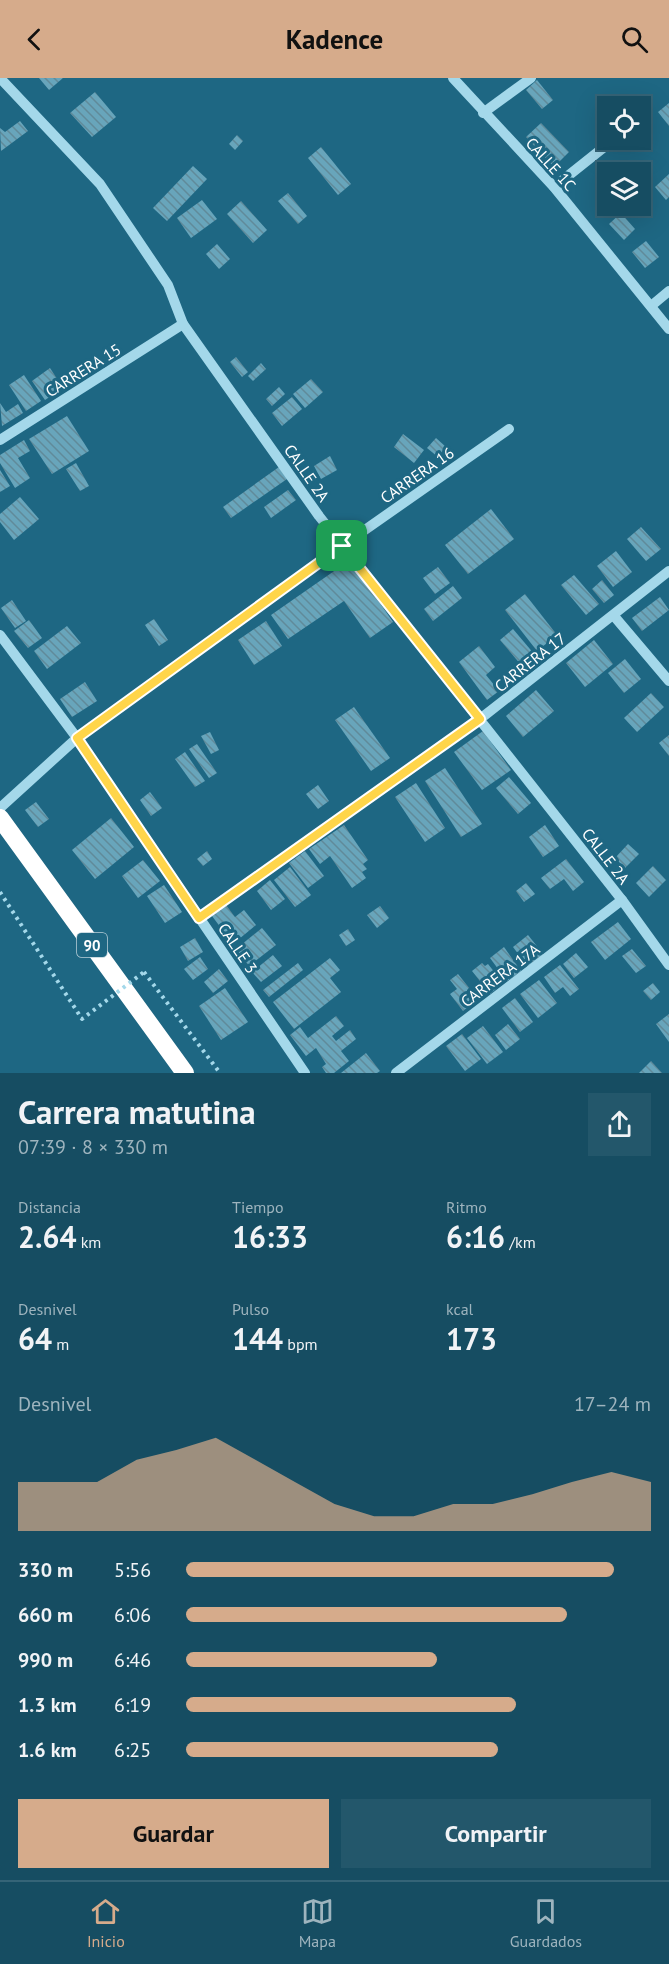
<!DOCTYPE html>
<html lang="es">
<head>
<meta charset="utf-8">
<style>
	body { margin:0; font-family:"PT Sans",sans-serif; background:#23576b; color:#f1f3f6; height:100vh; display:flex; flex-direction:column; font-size:22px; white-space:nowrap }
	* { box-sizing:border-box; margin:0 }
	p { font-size:20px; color:#9eb4be }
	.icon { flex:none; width:33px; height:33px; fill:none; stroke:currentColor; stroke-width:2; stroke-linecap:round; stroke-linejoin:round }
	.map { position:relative; height:995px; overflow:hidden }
	.details { display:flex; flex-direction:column; background:#164d62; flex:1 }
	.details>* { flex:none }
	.fabs { position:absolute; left:597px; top:18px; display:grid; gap:12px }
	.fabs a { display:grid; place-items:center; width:54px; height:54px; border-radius:0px; background:#164d62; box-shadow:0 6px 24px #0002,0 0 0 2px #356477; font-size:30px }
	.pin { position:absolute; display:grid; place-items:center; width:51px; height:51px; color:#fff; margin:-26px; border-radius:12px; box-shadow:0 3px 9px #0006 }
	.round { display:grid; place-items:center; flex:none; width:63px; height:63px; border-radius:0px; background:#23576b }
	.head { display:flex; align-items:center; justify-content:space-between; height:102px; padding:0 18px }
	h1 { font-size:33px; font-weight:800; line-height:45px }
	.stats { display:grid; grid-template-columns:repeat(3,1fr); gap:9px; height:102px; padding:6px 18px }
	.stats div { display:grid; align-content:center }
	.stats b { font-size:30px; font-weight:800 }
	.stats small { font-size:16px; font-weight:400 }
	.stats p { font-size:16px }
	.chart { height:168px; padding:12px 18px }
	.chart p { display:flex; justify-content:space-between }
	.chart svg { width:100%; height:108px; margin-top:6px; fill:#d6ab8b; opacity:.7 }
	.action { display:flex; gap:12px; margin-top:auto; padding:12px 18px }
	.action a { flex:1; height:69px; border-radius:0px; background:#d6ab8b; color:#111; font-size:24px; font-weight:800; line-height:69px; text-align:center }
	.action a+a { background:#23576b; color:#f1f3f6 }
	ul { padding:0 18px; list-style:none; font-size:20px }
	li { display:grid; grid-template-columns:96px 72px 1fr; align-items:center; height:45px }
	li i { height:15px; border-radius:8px; background:#d6ab8b }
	header { display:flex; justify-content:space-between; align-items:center; height:78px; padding:0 18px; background:#d6ab8b; color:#111; font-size:27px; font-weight:800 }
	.tabs { display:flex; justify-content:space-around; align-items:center; height:84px; border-top:2px solid #356477; background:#164d62; font-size:16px; color:#9eb4be }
	.tabs a { display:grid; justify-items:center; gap:3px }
	.tabs .selected { color:#d6ab8b }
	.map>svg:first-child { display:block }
</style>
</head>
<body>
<header><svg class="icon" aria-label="back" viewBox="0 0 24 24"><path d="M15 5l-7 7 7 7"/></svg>Kadence<svg class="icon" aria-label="search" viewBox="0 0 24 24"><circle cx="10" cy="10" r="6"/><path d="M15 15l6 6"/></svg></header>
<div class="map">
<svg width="669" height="995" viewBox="0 0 669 995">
	<defs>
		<pattern id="building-back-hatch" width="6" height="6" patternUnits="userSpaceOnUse" patternTransform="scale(1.5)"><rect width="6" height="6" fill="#68a5bb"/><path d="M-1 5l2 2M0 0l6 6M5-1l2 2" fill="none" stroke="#608a9a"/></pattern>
	</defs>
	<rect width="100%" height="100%" fill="#1e6783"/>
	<g fill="url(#building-back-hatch)">
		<polygon points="39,0 63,0 49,12"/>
		<polygon points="537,2 553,22 542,31 526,12"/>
		<polygon points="95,14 116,39 92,59 70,35"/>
		<polygon points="669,25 669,48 658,34"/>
		<polygon points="20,43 28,53 1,73 0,50 5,54"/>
		<polygon points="541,45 569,74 554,89 526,59"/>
		<polygon points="237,57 243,63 235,72 229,66"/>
		<polygon points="321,69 351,106 338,117 308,80"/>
		<polygon points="193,88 207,101 167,143 153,130"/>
		<polygon points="669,96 669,119 666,122 655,109"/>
		<polygon points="288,115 307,138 298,146 278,123"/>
		<polygon points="202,122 217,141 191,160 177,140"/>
		<polygon points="241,123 267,152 253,165 227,136"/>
		<polygon points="621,135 635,151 624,162 609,146"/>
		<polygon points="646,163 659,179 645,190 632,174"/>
		<polygon points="217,166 230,181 219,191 206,176"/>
		<polygon points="236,279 248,294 242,299 230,284"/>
		<polygon points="261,285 266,291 253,303 248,298"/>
		<polygon points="50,290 63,310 45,322 32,303"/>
		<polygon points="24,297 41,323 26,333 9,307"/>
		<polygon points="311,301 323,314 305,330 293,316"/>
		<polygon points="279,309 285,316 272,328 266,321"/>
		<polygon points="292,319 302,331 282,348 272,335"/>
		<polygon points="0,325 6,334 18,326 23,335 2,348"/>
		<polygon points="67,338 89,373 52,396 29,361"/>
		<polygon points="403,356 424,372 414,385 394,369"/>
		<polygon points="436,360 446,369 438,379 427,370"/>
		<polygon points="24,362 30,373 18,380 30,400 15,410 0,385 0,377"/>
		<polygon points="330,378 337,392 321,401 314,388"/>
		<polygon points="76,385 89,408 80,413 66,391"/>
		<polygon points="279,389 287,401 231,440 223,429"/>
		<polygon points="0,392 10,408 0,414"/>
		<polygon points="288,412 296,422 271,440 264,429"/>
		<polygon points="20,419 39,441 14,462 0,444 0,436"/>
		<polygon points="491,431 514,461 468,496 445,467"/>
		<polygon points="641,449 661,471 646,483 627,461"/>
		<polygon points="616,473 632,494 613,509 597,488"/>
		<polygon points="350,482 393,544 370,560 344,523 288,561 271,537"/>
		<polygon points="438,489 450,505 435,516 423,500"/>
		<polygon points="574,497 599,526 586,537 561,507"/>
		<polygon points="602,502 614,517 604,525 592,511"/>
		<polygon points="453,508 462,520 433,543 424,531"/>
		<polygon points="525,516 557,557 537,573 505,532"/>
		<polygon points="660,519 669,532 642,553 632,540"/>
		<polygon points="12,522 26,543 15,550 1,530"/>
		<polygon points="154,541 168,562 159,568 145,547"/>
		<polygon points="29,542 42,560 28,570 14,553"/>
		<polygon points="266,543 282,568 254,587 238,562"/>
		<polygon points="67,548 81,565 47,591 34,573"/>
		<polygon points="513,551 535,577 522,588 500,562"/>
		<polygon points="594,562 613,586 585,609 566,585"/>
		<polygon points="479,568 495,589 486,597 499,613 487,622 459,584"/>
		<polygon points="625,581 641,601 624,615 608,595"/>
		<polygon points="85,604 97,623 72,639 60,621"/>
		<polygon points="536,612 554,633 523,659 506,638"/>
		<polygon points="651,615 664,629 637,654 624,640"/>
		<polygon points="354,629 390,680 371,693 335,642"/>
		<polygon points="483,653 511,692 482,712 454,674"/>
		<polygon points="210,654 219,672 211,676 201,658"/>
		<polygon points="669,657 669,678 659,665"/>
		<polygon points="197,666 217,695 209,700 189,671"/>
		<polygon points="185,674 205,703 195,709 175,681"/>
		<polygon points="445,690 482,746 461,759 425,703"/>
		<polygon points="509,699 531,725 518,736 496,710"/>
		<polygon points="416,705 445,750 425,764 395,719"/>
		<polygon points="318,707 329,723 318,731 306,716"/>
		<polygon points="150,714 162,730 151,738 140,722"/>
		<polygon points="36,724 49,741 38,749 25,732"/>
		<polygon points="111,740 134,769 95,801 72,772"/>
		<polygon points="344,747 368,782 363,786 367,791 362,794 366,800 352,810 330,778 320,786 309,771"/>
		<polygon points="545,747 559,768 543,779 529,759"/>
		<polygon points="628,766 639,776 625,790 615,780"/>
		<polygon points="207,773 212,781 203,788 197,781"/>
		<polygon points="305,773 324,798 308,810 289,785"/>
		<polygon points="566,781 584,804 573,813 564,801 550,811 541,800"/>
		<polygon points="143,782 160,803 138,820 122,798"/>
		<polygon points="653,788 666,802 649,819 636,805"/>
		<polygon points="290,789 311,817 295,829 274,802"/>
		<polygon points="270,802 285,821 271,832 257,813"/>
		<polygon points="526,805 535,816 524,824 516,813"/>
		<polygon points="164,807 182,834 165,845 147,818"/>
		<polygon points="226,827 235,839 244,832 256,847 233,866 212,838"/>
		<polygon points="380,828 389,840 377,850 367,837"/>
		<polygon points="618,844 631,861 605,882 591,864"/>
		<polygon points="262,850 276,867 249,888 236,871"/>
		<polygon points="348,851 355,862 346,868 339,857"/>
		<polygon points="528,857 544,877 528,889 513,869"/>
		<polygon points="195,860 203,874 188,883 180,869"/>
		<polygon points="504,869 521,893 507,903 490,880"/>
		<polygon points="632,871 646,888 636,895 622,878"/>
		<polygon points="576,875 588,889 574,900 563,886"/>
		<polygon points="273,877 282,888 261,904 252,894"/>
		<polygon points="200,879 208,891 193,902 184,891"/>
		<polygon points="330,880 340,892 330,900 341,914 294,951 273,924"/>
		<polygon points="298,885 303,892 269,919 263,912"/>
		<polygon points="482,885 485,888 488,886 503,905 490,916 472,893"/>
		<polygon points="560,887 579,911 570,918 563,909 555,915 544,899"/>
		<polygon points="219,891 228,903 213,915 204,904"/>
		<polygon points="458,896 478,921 463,933 450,916 457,911 450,902"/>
		<polygon points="539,902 557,925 538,940 520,916"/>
		<polygon points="653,905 660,914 651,922 643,913"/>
		<polygon points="225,910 248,944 221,962 199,928"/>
		<polygon points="515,920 533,944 520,954 502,930"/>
		<polygon points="669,936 669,964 656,946"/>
		<polygon points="336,938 344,948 332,958 336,963 350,952 356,961 341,973 349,983 334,995 326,995 322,989 326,986 316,970 306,978 290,957 300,949 308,960"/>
		<polygon points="508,946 520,961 506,972 495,957"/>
		<polygon points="483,948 503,974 487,986 467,960"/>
		<polygon points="462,956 481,981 465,993 446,968"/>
		<polygon points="366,975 380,993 377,995 341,995"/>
		<polygon points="651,983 662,995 639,995"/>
	</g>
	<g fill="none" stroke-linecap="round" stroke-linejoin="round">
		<polyline stroke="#a4d8ea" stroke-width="4" stroke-dasharray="3 4.5" stroke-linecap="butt" points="144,894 220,995"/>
		<g stroke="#a4d8ea" stroke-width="10">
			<polyline points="0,0 100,106 168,207 183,246 319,438 622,822 669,887"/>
			<polyline points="453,0 554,109 669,251"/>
			<polyline points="483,35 531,0"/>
			<polyline points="554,109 613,62"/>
			<polyline points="651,228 669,213"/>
			<polyline points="0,362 183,246"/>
			<polyline points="614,538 669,603"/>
			<polyline points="0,557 77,660 305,995"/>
			<polyline points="0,730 77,660 342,468 509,351"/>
			<polyline points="199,840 480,641 669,493"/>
			<polyline points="396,995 622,822"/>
		</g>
		<polyline stroke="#fff" stroke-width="18" points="0,740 185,995"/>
		<polyline stroke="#a4d8ea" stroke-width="4" stroke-dasharray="3 4.5" stroke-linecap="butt" points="0,814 82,941 144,894"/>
	</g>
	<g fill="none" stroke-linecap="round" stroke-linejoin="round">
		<defs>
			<polygon id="route" points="342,468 480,641 199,840 77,660"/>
		</defs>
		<use href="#route" stroke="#fff" stroke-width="12"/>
		<use href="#route" stroke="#ffd54a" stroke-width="8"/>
	</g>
	<g text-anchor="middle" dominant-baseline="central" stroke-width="6" stroke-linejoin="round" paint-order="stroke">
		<rect fill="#1e6783" stroke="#bcd1da" stroke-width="1.5" x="77" y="855" width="30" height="24" rx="4.5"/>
		<g font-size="15" font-weight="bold" fill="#fff">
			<text x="92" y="867">90</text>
		</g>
		<g font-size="16" fill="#fff" stroke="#1e6783">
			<text transform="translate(551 86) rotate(48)">CALLE 1C</text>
			<text transform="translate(83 292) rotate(-32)">CARRERA 15</text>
			<text transform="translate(307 395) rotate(55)">CALLE 2A</text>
			<text transform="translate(417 397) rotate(-35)">CARRERA 16</text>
			<text transform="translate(530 584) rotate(-38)">CARRERA 17</text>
			<text transform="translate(606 778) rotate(52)">CALLE 2A</text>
			<text transform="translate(238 870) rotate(56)">CALLE 3</text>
			<text transform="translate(500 897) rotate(-37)">CARRERA 17A</text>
		</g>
	</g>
</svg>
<div class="fabs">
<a><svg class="icon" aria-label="locate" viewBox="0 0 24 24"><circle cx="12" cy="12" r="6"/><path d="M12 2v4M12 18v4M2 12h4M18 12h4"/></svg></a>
<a><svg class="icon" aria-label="layers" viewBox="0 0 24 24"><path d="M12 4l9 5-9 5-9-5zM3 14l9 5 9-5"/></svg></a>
</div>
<div class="pin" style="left:342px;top:468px;background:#1e9e55"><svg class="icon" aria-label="arrive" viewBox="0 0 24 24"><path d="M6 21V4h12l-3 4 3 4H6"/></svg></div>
</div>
<section class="details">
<div class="head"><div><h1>Carrera matutina</h1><p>07:39 · 8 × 330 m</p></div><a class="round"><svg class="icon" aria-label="share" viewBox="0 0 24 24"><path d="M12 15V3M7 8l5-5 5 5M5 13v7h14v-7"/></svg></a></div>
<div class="stats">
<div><p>Distancia</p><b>2.64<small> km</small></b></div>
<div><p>Tiempo</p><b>16:33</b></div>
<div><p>Ritmo</p><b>6:16<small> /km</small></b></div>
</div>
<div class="stats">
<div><p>Desnivel</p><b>64<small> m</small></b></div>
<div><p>Pulso</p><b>144<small> bpm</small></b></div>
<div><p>kcal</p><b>173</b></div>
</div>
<div class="chart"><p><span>Desnivel</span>17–24 m</p>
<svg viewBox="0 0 160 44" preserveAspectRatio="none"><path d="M0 44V24L10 24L20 24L30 15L40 11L50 6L60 15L70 24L80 33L90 38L100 38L110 33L120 33L130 29L140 24L150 20L160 24V44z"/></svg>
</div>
<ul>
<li><b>330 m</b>5:56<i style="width:92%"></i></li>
<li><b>660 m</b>6:06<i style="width:82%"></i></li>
<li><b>990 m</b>6:46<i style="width:54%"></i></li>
<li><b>1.3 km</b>6:19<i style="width:71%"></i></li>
<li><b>1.6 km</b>6:25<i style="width:67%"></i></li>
</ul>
<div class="action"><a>Guardar</a><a>Compartir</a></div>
</section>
<nav class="tabs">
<a class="selected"><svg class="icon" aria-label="home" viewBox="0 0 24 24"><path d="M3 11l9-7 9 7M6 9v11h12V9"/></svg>Inicio</a>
<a><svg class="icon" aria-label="map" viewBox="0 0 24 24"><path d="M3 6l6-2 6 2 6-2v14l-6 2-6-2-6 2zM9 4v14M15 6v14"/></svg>Mapa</a>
<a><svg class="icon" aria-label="saved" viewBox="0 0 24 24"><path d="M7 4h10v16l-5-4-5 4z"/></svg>Guardados</a>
</nav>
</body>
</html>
